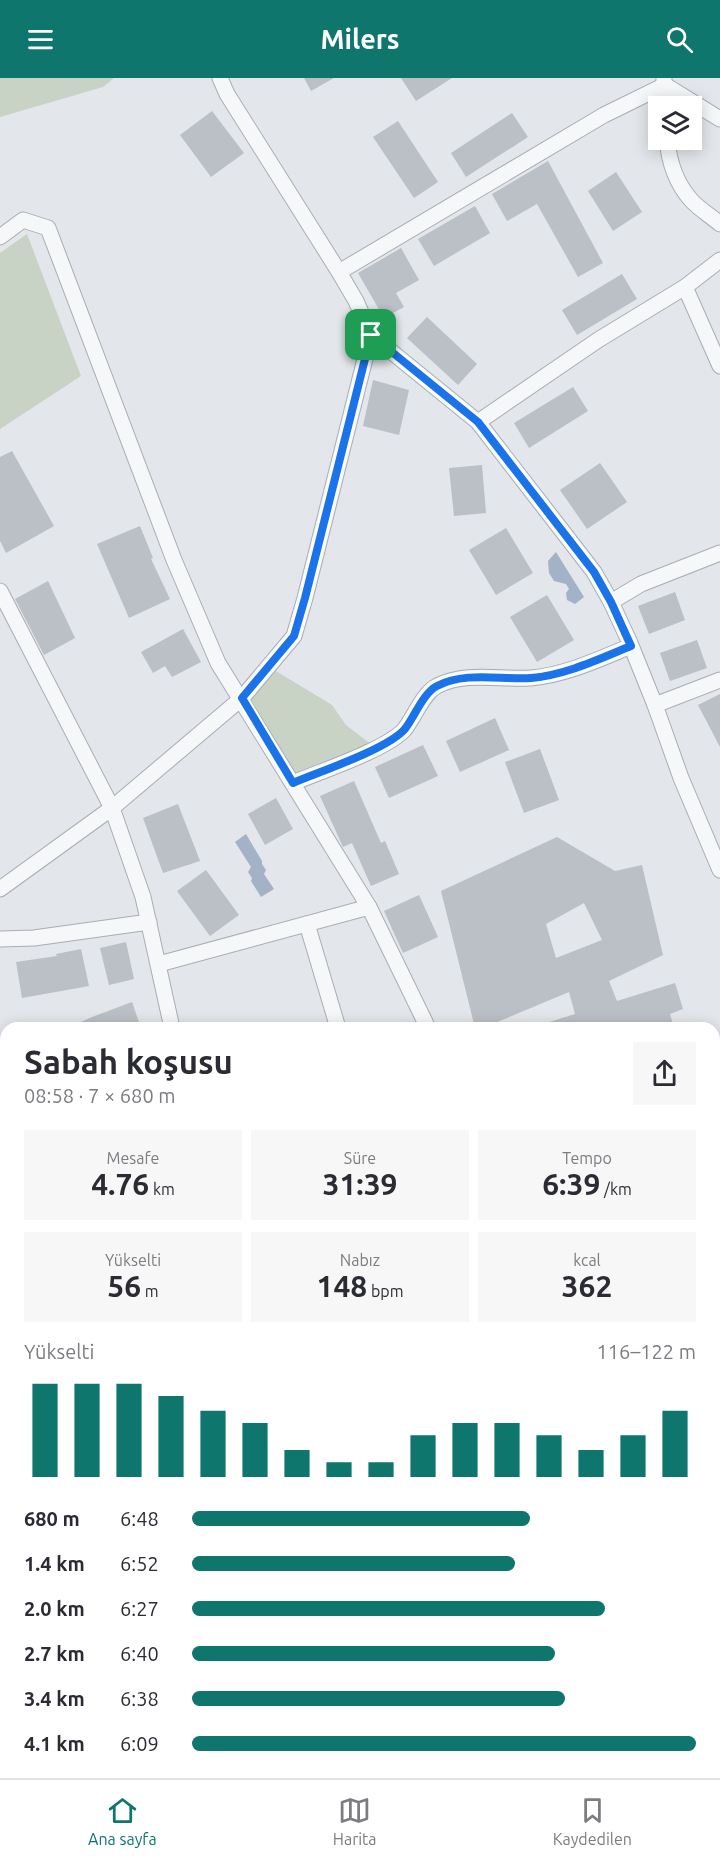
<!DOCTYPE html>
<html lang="tr">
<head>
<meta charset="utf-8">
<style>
	body { margin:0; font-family:Ubuntu,sans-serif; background:#f7f7f7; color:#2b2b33; height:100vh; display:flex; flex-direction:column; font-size:22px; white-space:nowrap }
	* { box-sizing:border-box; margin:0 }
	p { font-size:20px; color:#7c7c81 }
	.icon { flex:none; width:33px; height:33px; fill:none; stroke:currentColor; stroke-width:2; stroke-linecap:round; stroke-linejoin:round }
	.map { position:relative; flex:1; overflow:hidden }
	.side { position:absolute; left:0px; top:944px; width:720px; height:758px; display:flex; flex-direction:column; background:#fff; border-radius:18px 18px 0 0; box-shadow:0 3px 15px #0003 }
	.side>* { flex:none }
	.tools { position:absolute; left:648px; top:18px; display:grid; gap:12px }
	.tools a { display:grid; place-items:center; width:54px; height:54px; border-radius:0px; background:#fff; box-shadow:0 3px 15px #0003; font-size:30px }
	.pin { position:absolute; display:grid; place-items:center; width:51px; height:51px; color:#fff; margin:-26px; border-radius:12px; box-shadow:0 3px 9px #0006 }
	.round { display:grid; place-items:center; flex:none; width:63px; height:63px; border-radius:0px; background:#f7f7f7 }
	.overview { display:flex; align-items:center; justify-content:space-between; height:102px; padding:0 24px }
	h1 { font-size:33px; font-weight:600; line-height:45px }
	.stats { display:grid; grid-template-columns:repeat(3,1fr); gap:9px; height:102px; padding:6px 24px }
	.stats div { display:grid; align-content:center; border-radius:0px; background:#f7f7f7; text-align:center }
	.stats b { font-size:30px; font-weight:600 }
	.stats small { font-size:16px; font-weight:400 }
	.stats p { font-size:16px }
	.chart { height:168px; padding:12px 24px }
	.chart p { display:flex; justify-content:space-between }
	.chart svg { width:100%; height:108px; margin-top:6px; stroke:#0f766e; stroke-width:6 }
	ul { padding:0 24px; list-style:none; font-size:20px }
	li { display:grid; grid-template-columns:96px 72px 1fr; align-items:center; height:45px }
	li i { height:15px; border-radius:8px; background:#0f766e }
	header { display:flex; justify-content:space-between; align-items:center; height:78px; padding:0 24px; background:#0f766e; color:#fff; font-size:27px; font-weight:600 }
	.menu { display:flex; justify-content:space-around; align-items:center; height:84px; border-top:2px solid #e1e1e2; background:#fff; font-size:16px; color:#7c7c81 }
	.menu a { display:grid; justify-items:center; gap:3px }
	.menu .current { color:#0f766e }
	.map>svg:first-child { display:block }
</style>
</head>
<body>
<header><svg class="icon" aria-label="menu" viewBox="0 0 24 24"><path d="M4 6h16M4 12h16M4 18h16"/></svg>Milers<svg class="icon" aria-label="search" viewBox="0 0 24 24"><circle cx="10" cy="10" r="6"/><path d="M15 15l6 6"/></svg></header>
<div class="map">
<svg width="720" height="1700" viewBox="0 0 720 1700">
	<rect width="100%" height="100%" fill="#e3e6ea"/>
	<polygon fill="#d2d5dc" points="6,1341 6,1578 0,1579 0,1343"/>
	<g fill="#c8d3c6">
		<polygon points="0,0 114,0 103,9 0,39"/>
		<polygon points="27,156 81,298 0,351 0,175"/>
		<polygon points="271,590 332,627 346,647 372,667 295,700 246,621"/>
	</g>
	<g fill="#a3b2c6">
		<polygon points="556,474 584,519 575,526 567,522 566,515 569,511 566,506 554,503 549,495 548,483"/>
		<polygon points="246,756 262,783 262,786 266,792 264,796 274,811 261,819 251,803 252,800 248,794 251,789 235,764"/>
	</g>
	<g fill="#bbbfc6" fill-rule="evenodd">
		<polygon points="304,0 334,0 311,13"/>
		<polygon points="401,0 452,0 416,23"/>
		<polygon points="212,33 244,75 211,99 180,57"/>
		<polygon points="512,35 528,59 466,99 451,75"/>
		<polygon points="398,43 438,104 414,120 373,59"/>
		<polygon points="548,83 603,185 578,199 537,126 507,143 492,116"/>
		<polygon points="616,94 642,134 613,153 588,113"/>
		<polygon points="475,128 490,155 434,188 418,161"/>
		<polygon points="401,170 419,202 396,215 404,229 384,240 358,195"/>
		<polygon points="622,196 637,221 577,257 562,232"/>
		<polygon points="427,239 477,286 458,307 407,260"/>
		<polygon points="373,302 409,312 399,357 363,348"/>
		<polygon points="573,309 588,333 529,370 514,345"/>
		<polygon points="12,373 54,448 6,475 0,463 0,379"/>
		<polygon points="600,385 627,424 587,451 560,412"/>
		<polygon points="482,387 486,435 454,438 449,390"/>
		<polygon points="140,448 153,480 151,481 170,521 129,540 97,466"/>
		<polygon points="506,450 533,495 496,517 469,472"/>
		<polygon points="48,503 75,560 44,577 15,521"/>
		<polygon points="675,514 685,542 649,556 638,528"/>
		<polygon points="547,517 574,562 537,584 510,539"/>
		<polygon points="183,551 201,584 172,599 165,588 153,595 141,574"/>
		<polygon points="697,562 707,590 670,603 660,575"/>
		<polygon points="720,616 720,669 698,627"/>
		<polygon points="495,640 509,672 460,694 446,663"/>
		<polygon points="423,667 438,698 389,720 375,689"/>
		<polygon points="540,671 559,722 524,735 505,684"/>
		<polygon points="354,703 381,765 385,763 399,796 371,808 352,765 343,769 320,718"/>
		<polygon points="276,720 293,751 265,767 248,736"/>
		<polygon points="178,726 200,783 163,795 143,740"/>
		<path d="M557,759L615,793L642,787L663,877L609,903L617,923L675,905L683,931L670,936L674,950H540V947L575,936L569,914L483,950H475L441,813ZM584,825L602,862L556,880L546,846Z"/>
		<polygon points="206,792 239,837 210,858 177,813"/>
		<polygon points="419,817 438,859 403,875 384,833"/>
		<polygon points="126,864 134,901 109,907 100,870"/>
		<polygon points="81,871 89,908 22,920 16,884 57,878 56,876"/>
		<polygon points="132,924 141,950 67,950 92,939"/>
	</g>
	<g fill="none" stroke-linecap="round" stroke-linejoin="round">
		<defs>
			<g id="minor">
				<polyline points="663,28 664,0"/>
				<path d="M667,62C669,83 676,105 691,122C699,131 711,138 720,146"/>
				<polyline points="0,159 23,142 48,150 174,482 218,585 369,829 428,950"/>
				<polyline points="339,194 604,37 665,7 720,41"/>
				<polyline points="685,209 720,288"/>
				<polyline points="371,257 478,344 594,494 611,524 630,565 655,627 681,700 720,792"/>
				<polyline points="478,344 598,262 685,209 720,182"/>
				<polyline points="0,513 112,730 143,819 172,950"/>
				<polyline points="611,524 641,506 720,475"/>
				<polyline points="655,627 720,602"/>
				<path d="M293,705C321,693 385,672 404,652C414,640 423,615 437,608C465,593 501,602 531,600C566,597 599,581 631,568"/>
				<polyline points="0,811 112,730 242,620 294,558 305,520 371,257 356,223 339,194 227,16 220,0"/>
				<polyline points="307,846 338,950"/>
				<polyline points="0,861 34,860 149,844"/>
				<polyline points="159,886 369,829"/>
				<polyline points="0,1151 6,1160"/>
				<polyline points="714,1151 720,1152"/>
				<polyline points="0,1330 6,1328"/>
				<polyline points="714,1428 720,1399"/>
				<polyline points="714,1496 720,1496"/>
				<polyline points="0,1589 6,1587"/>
				<polyline points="661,1695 663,1700"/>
				<polyline points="469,1700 470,1695"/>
			</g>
			<g id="tertiary">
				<polyline points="714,1660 720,1660"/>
				<polyline points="714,1680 720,1680"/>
				<polyline points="43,1700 65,1695"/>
				<polyline points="106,1700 128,1695"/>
				<polyline points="157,1700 162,1695"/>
			</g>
		</defs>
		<use href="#minor" stroke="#a9adb4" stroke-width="17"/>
		<use href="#tertiary" stroke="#a9adb4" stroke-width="20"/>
		<use href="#minor" stroke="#f6f7f9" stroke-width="15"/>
		<use href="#tertiary" stroke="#f6f7f9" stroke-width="18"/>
	</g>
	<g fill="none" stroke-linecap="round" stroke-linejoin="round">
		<defs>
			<path id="route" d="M371,257L478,344L594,494L611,524L631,568C599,581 566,597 531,600C501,602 465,593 437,608C423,615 414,640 404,652C385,672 321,693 293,705L242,620L294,558L305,520Z"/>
		</defs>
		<use href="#route" stroke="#fff" stroke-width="12"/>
		<use href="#route" stroke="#1a73e8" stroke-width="8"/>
	</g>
</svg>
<div class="tools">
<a><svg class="icon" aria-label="layers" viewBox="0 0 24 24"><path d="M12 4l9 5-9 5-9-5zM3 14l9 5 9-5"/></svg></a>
</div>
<div class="pin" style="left:371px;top:257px;background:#1e9e55"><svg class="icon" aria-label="arrive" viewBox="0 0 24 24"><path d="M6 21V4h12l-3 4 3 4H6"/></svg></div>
<section class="side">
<div class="overview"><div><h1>Sabah koşusu</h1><p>08:58 · 7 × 680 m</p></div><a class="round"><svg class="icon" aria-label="share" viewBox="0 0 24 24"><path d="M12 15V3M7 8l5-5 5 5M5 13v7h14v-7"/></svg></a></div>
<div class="stats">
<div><p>Mesafe</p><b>4.76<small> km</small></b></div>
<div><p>Süre</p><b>31:39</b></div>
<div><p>Tempo</p><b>6:39<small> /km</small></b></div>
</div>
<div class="stats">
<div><p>Yükselti</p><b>56<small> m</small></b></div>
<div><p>Nabız</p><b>148<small> bpm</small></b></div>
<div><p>kcal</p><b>362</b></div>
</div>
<div class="chart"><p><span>Yükselti</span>116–122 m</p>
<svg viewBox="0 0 160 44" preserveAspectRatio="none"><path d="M5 44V6M15 44V6M25 44V6M35 44V11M45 44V17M55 44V22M65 44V33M75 44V38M85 44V38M95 44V27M105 44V22M115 44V22M125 44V27M135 44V33M145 44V27M155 44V17"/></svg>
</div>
<ul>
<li><b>680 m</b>6:48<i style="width:67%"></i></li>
<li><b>1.4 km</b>6:52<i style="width:64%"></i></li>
<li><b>2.0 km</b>6:27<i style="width:82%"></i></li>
<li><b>2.7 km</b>6:40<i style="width:72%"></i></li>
<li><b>3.4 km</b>6:38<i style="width:74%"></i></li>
<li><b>4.1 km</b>6:09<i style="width:100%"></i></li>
</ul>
</section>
</div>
<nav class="menu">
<a class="current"><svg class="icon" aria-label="home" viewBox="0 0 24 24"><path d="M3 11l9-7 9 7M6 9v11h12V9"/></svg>Ana sayfa</a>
<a><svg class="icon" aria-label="map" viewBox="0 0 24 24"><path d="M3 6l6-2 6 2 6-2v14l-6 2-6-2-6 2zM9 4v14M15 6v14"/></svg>Harita</a>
<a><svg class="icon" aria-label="saved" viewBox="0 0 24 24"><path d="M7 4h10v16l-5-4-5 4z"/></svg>Kaydedilen</a>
</nav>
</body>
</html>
